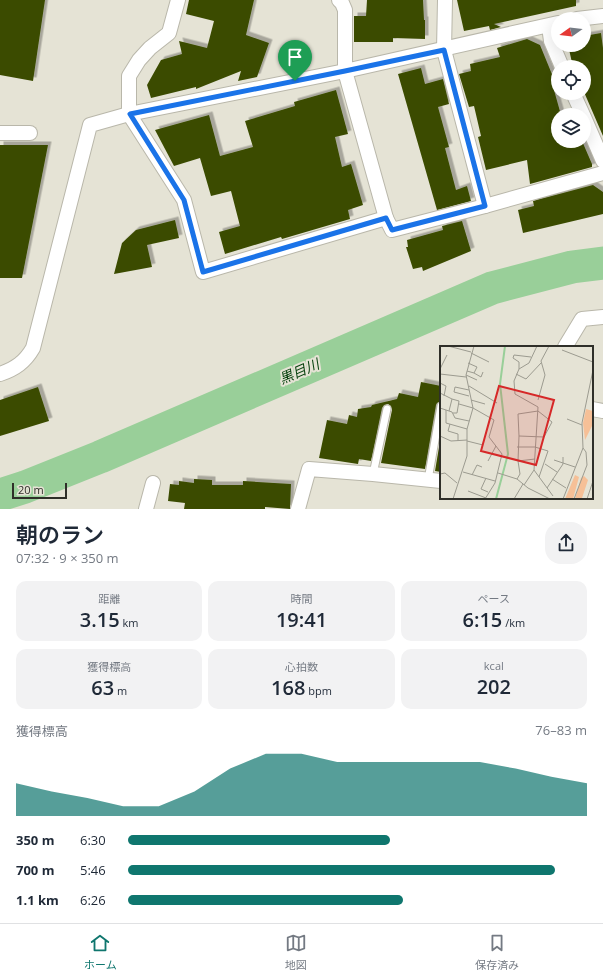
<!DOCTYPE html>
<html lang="ja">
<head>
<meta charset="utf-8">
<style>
	body { margin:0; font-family:"Open Sans","Noto Sans JP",sans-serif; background:#f2f2f3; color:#1f2937; height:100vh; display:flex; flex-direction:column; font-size:15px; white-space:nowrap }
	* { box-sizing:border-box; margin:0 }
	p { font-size:13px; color:#747a83 }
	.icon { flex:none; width:22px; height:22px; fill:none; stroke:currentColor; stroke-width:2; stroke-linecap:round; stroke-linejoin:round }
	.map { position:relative; height:509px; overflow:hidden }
	.details { display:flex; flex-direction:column; background:#fff; flex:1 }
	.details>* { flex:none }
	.needle { width:26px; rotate:255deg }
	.fabs { position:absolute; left:551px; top:12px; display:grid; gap:8px }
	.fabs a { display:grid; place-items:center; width:40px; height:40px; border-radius:50%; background:#fff; box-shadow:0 4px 16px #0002; font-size:20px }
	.scale { position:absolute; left:12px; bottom:10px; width:55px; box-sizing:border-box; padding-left:4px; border:2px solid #2f2f29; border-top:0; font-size:11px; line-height:14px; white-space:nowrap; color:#2f2f29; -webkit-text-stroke:3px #e5e3d5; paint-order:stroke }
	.pin { position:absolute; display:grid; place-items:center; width:34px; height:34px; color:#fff; margin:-41px -17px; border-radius:50% 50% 50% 0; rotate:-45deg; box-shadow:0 0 4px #0007 }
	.pin .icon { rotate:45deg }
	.round { display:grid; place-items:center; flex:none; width:42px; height:42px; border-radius:16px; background:#f2f2f3 }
	.headline { display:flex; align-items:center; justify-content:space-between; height:68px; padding:0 16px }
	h1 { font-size:22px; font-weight:600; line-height:30px }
	.stats { display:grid; grid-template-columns:repeat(3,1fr); gap:6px; height:68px; padding:4px 16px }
	.stats div { display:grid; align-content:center; border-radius:10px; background:#f2f2f3; text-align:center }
	.stats b { font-size:20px; font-weight:600 }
	.stats small { font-size:11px; font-weight:400 }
	.stats p { font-size:11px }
	.chart { height:112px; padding:8px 16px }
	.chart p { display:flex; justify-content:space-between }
	.chart svg { width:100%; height:72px; margin-top:4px; fill:#0f766e; opacity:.7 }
	ul { padding:0 16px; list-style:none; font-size:13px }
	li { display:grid; grid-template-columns:64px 48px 1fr; align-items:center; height:30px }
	li i { height:10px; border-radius:5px; background:#0f766e }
	.tabs { display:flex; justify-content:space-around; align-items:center; height:56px; border-top:1px solid #e0e1e3; background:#fff; font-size:11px; color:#747a83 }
	.tabs a { display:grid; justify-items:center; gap:2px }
	.tabs .active { color:#0f766e }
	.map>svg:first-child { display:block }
</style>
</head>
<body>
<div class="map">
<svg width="603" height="509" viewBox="0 0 603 509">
	<defs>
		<filter id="shadow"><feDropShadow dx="3.5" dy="-3.5" stdDeviation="0" flood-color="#0004"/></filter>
	</defs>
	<rect width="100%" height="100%" fill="#e5e3d5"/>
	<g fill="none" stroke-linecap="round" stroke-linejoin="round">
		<polyline stroke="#99cf99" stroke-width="33" points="0,495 25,487 100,457 492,288 572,267 603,263"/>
	</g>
	<g fill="#3b4c03" filter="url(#shadow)">
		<polygon points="0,0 45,0 33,81 0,75"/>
		<polygon points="189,0 254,0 246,35 269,43 257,77 238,81 241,71 196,89 196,87 151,98 147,85 161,60 182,54 179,41 207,48 214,21 186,14"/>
		<polygon points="367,0 423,0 424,20 425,20 425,39 393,38 393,42 354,42 354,16 366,16"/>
		<polygon points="457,0 576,0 576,6 494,24 501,27 490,30 489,26 464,31"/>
		<polygon points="601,33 603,48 603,136 584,92 584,67 573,67 568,45 584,45 584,36"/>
		<polygon points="527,39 540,45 558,89 554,90 561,115 558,115 558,141 582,141 592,164 592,167 530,184 527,160 486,170 478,137 481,136 474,106 469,107 459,74 471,71 470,64 500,57 497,48"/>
		<polygon points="421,68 425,84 443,79 449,104 438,107 449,147 445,148 456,190 467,186 471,201 437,210 398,74"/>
		<polygon points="336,90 348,134 335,137 342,167 351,164 363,205 348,210 350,219 282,239 281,237 225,254 219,232 240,226 231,191 211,196 200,158 174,166 155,130 209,115 220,156 253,147 245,121 295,106 294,102"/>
		<polygon points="0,145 48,145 22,278 0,278"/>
		<polygon points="593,185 603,192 603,214 523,233 518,210 534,206 533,201"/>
		<polygon points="175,220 179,238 147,245 152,267 114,274 122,243 136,230"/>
		<polygon points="462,221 471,251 423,271 422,267 413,269 406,247 408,247 407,240 443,230 442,226"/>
		<polygon points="421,382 441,386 441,401 437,403 436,405 425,469 381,463 392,410 391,406 388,404 384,405 382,408 371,461 359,459 358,464 319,458 327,420 347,424 349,415 357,417 358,409 371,407 372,405 397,399 399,393 418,397"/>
		<polygon points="38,387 49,421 0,436 0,400"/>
		<polygon points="441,435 441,472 435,471"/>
		<polygon points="194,479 212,480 212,485 243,485 243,481 291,484 290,509 265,507 265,509 184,509 185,503 168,501 170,484 179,485 179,481 194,483"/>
	</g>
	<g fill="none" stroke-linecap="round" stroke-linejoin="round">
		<defs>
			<g id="lane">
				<polyline points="373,474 387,409"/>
				<polyline points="428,480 441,406"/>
			</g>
			<g id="street">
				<polyline points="178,0 169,33 150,48 139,60 129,76 129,114 184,200 203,272 386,218 345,71 345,10 342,3 339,0"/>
				<polyline points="445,0 444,50 485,206"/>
				<polyline points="577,19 603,16"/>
				<polyline points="549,26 551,41 562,67"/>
				<polyline points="573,93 583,115"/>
				<polyline points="584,117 603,161"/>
				<polyline points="0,133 30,133"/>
				<polyline points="386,218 392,230 485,206 603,173"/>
				<polyline points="565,347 582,319 603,317"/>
				<path d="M0,374C15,369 25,362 33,348L90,125L129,114L345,71L558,23"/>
				<polyline points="592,409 603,411"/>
				<polyline points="146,509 153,483"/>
				<polyline points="298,509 309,469 373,474 441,481"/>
			</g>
		</defs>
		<use href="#lane" stroke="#b9b7aa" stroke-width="9"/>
		<use href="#street" stroke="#b9b7aa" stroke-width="16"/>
		<use href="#lane" stroke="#fff" stroke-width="7"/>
		<use href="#street" stroke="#fff" stroke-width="14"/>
	</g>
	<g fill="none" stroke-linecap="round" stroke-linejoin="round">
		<defs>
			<polygon id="route" points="444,50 485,206 392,230 386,218 203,272 184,200 130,114 345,71"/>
		</defs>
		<use href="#route" stroke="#fff" stroke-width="8"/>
		<use href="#route" stroke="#1a73e8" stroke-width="5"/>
	</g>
	<g text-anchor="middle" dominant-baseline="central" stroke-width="4" stroke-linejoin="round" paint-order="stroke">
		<g font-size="14" font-style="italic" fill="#0a4411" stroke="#e5e3d5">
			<text transform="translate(299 371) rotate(-23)">黒目川</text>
		</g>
	</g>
	<g transform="translate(440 346)">
		<rect width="153" height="153" fill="#e5e3d5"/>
		<path d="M146,63L153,65V78L145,94L143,77ZM135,129L139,131L133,153H125ZM144,130L148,134L142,152L144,153H135L141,132Z" fill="#f6c097"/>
		<path fill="none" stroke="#99cf99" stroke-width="2" d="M56,153L68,108L60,38L65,0"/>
		<path fill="none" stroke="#9c9b90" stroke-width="1" d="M8,0L31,6M122,4L153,16M31,7L49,16M0,23L7,9M79,23V16L73,12L74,9L91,11M27,25L34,27L37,21L28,17M34,27L41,31L43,26M0,28L26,31M76,28L86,33L101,17M26,29L37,34M0,37L6,40L4,50M29,40L57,57M29,44L15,41L14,46L29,50M0,47L12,53M31,54L45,58M98,54L105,29L101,15L109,0M19,58L33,62L54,74L49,91L62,108L55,137L45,153M0,62L12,66L15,72L29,75M6,64V77L27,83M9,65L12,53L19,55L17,67H13M98,65L112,76L104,91L79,90L78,68ZM127,73L142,79M10,78L8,85L18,88V95M153,85V111M0,90L11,95L27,94M27,95L43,99M77,101H95L108,105L99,131M114,114L135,121M48,115L56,100M78,115L95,113M105,118L117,126M94,124L113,150M23,126L55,135M58,127L77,133L88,142L110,153M0,128L5,127L17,137M32,129L37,119L42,121M46,132L41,143L48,146M77,133L80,128L78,115L79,90M112,133L126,142M84,139L94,124L98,61L75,48L74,35L79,23L89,17L97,0M107,142L123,118V111M28,145L46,152M13,153L27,110V83L33,62L26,29L34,0M74,153L83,138M123,153L143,102L142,77L153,24M134,153L147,119L146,106L143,102M147,153L153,135"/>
		<path fill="#d62828" fill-opacity="0.15" stroke="#d62828" stroke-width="2" d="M59,40L114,54L96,119L41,105Z"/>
		<rect width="153" height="153" fill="none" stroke="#2f2f29" stroke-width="2"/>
	</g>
</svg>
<div class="fabs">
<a><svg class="needle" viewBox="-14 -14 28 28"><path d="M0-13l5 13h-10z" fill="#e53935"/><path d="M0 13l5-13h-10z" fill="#747a83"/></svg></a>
<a><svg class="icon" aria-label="locate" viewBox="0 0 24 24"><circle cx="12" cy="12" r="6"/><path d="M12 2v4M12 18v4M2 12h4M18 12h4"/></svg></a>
<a><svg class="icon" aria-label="layers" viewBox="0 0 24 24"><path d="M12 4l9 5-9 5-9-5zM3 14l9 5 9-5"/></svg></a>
</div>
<div class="scale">20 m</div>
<div class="pin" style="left:295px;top:81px;background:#1e9e55"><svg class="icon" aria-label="arrive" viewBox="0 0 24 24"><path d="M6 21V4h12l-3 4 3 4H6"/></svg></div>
</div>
<section class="details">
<div class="headline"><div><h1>朝のラン</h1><p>07:32 · 9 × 350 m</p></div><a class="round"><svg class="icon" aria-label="share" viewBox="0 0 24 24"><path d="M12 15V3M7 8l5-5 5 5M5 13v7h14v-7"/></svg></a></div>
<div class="stats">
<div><p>距離</p><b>3.15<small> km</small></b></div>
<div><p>時間</p><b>19:41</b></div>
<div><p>ペース</p><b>6:15<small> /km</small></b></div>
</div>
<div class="stats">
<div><p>獲得標高</p><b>63<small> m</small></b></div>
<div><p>心拍数</p><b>168<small> bpm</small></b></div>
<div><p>kcal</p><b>202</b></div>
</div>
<div class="chart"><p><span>獲得標高</span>76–83 m</p>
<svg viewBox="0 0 160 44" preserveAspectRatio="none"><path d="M0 44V24L10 29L20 33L30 38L40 38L50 29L60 15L70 6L80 6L90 11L100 11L110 11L120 11L130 11L140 15L150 20L160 24V44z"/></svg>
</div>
<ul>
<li><b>350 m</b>6:30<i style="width:57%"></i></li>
<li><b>700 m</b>5:46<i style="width:93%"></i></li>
<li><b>1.1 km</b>6:26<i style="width:60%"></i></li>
</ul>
</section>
<nav class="tabs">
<a class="active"><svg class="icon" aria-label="home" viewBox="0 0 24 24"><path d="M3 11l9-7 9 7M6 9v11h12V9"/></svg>ホーム</a>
<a><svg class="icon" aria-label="map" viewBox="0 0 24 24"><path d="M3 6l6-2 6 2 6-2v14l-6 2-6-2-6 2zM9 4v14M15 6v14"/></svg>地図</a>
<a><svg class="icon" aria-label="saved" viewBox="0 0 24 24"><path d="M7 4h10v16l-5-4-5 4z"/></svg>保存済み</a>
</nav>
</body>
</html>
